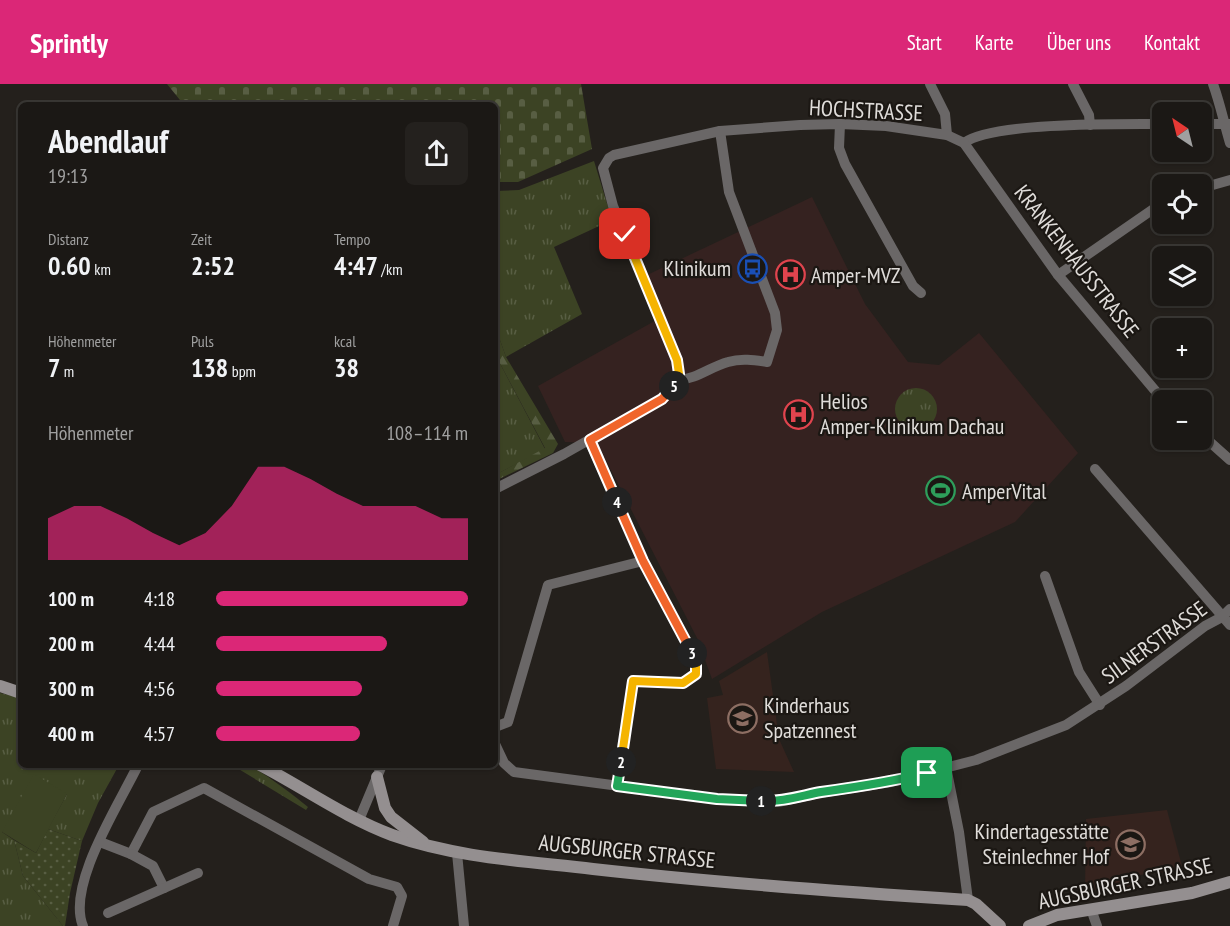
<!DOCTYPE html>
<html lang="de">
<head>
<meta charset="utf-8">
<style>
	body { margin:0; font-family:"PT Sans Narrow",sans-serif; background:#24211e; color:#f1f3f6; height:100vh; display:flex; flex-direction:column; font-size:22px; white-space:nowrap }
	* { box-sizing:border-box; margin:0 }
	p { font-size:20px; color:#a0a0a0 }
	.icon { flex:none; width:33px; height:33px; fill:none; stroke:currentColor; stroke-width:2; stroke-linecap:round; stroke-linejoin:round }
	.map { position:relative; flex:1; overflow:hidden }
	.panel { position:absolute; left:18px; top:18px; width:480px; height:666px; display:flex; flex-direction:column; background:#1b1815; border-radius:9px; box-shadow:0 2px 4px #0004,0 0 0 2px #393734 }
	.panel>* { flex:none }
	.needle { width:39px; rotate:325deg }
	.tools { position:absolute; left:1152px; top:18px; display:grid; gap:12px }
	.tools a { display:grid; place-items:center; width:60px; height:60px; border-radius:9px; background:#1b1815; box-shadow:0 2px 4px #0004,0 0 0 2px #393734; font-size:30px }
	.pin { position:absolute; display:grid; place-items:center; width:51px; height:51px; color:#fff; margin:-26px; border-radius:12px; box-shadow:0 3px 9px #0006 }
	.km { position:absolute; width:30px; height:30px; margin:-15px; border-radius:50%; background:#222; color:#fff; font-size:16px; line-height:30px; text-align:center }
	.round { display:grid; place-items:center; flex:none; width:63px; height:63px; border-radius:9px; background:#24211e }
	.head { display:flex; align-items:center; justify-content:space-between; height:102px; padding:0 30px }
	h1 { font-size:33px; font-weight:600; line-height:45px }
	.metrics { display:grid; grid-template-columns:repeat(3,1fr); gap:9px; height:102px; padding:6px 30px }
	.metrics div { display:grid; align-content:center }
	.metrics b { font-size:26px; font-weight:600 }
	.metrics small { font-size:16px; font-weight:400 }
	.metrics p { font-size:16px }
	.chart { height:168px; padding:12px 30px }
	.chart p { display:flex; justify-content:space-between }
	.chart svg { width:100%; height:108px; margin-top:6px; fill:#db2777; opacity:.7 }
	ul { padding:0 30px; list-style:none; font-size:20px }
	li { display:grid; grid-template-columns:96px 72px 1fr; align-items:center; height:45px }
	li i { height:15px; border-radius:8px; background:#db2777 }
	header { display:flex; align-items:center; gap:36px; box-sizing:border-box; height:84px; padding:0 30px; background:#db2777; color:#fff }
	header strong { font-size:28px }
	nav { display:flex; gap:33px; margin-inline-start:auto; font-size:21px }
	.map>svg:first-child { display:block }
</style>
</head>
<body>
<header>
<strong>Sprintly</strong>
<nav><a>Start</a><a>Karte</a><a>Über uns</a><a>Kontakt</a></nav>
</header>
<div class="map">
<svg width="1230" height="842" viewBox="0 0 1230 842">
	<defs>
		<pattern id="grass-tufts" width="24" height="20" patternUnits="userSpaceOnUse" patternTransform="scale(1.5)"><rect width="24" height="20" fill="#3c4324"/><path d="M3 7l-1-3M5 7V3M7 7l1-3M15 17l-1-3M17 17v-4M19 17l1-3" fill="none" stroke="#585e43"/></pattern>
		<pattern id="forest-firs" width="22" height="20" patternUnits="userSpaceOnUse" patternTransform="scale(1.5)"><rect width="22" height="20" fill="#3c4324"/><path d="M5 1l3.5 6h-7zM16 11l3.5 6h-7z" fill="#585e43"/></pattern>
		<pattern id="cemetery-stones" width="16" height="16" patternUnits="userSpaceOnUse" patternTransform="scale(1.5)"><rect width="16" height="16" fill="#3c4324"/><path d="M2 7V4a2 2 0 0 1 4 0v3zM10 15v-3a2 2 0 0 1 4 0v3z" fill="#585e43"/></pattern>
		<pattern id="park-dots" width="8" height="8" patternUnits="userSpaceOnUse" patternTransform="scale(1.5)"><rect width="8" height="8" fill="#3c4324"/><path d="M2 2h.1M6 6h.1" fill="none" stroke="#585e43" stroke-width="1.8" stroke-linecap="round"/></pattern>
	</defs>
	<rect width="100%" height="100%" fill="#24201c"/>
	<g fill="#35231e">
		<polygon points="767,568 779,655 794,688 716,685 707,614 723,611 719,597"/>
		<polygon points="1167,726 1183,786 1131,792 1131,804 1085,807 1086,735"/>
	</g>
	<polygon fill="#352220" points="812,113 865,220 908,278 939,281 979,249 1078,369 1015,438 822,528 712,595 697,554 597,359 565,358 538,302 660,234 645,192"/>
	<g fill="url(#grass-tufts)">
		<polygon points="594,77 612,136 554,163 582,230 506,273 495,242 495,107 519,106"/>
		<polygon points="495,270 545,365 495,391"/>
		<circle cx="916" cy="325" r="21"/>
		<polygon points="0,609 21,614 21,681 119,681 98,719 82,757 48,745 67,710 2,748 14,756 23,792 63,842 0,842"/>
		<path d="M232,681C236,681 243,680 247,681C261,686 296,713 308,723L306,726Z"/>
	</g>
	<polygon fill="url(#forest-firs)" points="495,242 506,273 558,360 553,369 495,397 495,391 545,364 495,270"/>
	<polygon fill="url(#cemetery-stones)" points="167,0 581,0 592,65 518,98 495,98 495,21 184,21"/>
	<polygon fill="url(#park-dots)" points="48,745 82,757 70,809 65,842 63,842 23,792 14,756 36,769"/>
	<polygon fill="#3c4324" points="34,690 67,710 36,769 2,748"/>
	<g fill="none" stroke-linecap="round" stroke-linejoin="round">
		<g stroke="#6a6767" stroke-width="10">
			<polyline points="930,0 945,30 947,51"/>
			<polyline points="1073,0 1089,31 1090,41"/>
			<path d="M1213,0C1220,19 1224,39 1230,59"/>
			<polyline points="840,40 839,64 845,80 913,202 921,209"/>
			<polyline points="1202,40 1230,40"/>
			<path d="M964,59C992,38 1122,40 1162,40"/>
			<polyline points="1202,104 1230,96"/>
			<polyline points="1058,191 1162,119"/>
			<path d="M678,296C697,295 710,283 728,278C741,274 754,276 767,278L777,246L775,229L729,108L720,47"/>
			<polyline points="1202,351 1230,376"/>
			<polyline points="589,356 643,477 696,577 696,590 683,599 633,597 617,702"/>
			<polyline points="1095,385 1230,541"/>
			<polyline points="495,405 564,370 661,315 669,309 678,296 679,290 677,276 613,122 603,84 609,74 614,71 720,47 800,41 840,40 886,42 947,51 964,59 1058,191 1163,316"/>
			<polyline points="1045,492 1079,588 1100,621"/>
			<polyline points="495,643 508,638 548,501 643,477"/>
			<polyline points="495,660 504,679 514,688 717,715 778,718 819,709 891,698 976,676 1066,641 1126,602 1205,542 1222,533 1230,525"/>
			<polyline points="946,683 959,748 968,816"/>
			<polyline points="359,736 382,681"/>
			<polyline points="100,758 131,770 153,728 204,704 369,795 397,803 402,812 393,842"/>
			<polyline points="457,769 464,842"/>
			<polyline points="131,770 153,782 164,804"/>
			<polyline points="1091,825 1097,842"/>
			<polyline points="108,829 198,789"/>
			<path d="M83,842C66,801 120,719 138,681"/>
		</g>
		<g stroke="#948f90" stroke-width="12">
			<polyline points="0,602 21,609"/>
			<path d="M260,681C304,704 346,734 392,751C457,774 526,777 593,785C718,799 842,808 968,816L976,820L1000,842"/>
			<polyline points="377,693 385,724 391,733 423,758"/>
			<polyline points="1029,842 1057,831 1192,809 1230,798"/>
		</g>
	</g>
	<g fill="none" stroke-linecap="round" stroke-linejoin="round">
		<defs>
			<path id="split-1" d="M761,717C782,718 800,712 821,708C857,703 891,698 927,689"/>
			<polyline id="split-2" points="621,678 617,702 717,715 761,717"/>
			<polyline id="split-3" points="621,678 633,597 683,599 696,590 696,577 692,569"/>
			<polyline id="split-4" points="617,418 643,477 692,569"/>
			<polyline id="split-5" points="617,418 590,356 662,315 674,302"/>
			<polyline id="split-6" points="625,150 677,276 679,290 674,302"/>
		</defs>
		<use href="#split-1" stroke="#fff" stroke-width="12"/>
		<use href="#split-2" stroke="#fff" stroke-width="12"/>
		<use href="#split-3" stroke="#fff" stroke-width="12"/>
		<use href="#split-4" stroke="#fff" stroke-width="12"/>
		<use href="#split-5" stroke="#fff" stroke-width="12"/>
		<use href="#split-6" stroke="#fff" stroke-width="12"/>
		<use href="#split-1" stroke="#22a559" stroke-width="8"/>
		<use href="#split-2" stroke="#22a559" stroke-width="8"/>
		<use href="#split-3" stroke="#f5b400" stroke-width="8"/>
		<use href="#split-4" stroke="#f0652b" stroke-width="8"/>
		<use href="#split-5" stroke="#f0652b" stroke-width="8"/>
		<use href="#split-6" stroke="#f5b400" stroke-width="8"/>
	</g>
	<defs>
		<symbol id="bus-ring" viewBox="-11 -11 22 22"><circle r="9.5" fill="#1b1713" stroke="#1a4fb4" stroke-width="1.5"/><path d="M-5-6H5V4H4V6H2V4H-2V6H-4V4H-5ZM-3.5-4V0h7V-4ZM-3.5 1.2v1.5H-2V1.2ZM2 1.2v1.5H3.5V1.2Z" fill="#1a4fb4"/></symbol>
		<symbol id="hospital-ring" viewBox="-11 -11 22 22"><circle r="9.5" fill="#1b1713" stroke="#e0444e" stroke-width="1.5"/><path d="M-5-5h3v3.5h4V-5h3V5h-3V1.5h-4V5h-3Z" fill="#e0444e"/></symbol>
		<symbol id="stadium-ring" viewBox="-11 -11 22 22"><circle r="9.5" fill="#1b1713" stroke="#2e9e5b" stroke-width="1.5"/><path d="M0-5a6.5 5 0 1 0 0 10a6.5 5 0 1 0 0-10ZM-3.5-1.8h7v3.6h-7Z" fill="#2e9e5b"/></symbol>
		<symbol id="school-ring" viewBox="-11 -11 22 22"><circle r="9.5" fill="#1b1713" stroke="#8d6e63" stroke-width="1.5"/><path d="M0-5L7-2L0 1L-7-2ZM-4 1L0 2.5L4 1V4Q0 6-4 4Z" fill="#8d6e63"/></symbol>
	</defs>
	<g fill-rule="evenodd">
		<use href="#bus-ring" x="736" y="168" width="33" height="33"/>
		<use href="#hospital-ring" x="774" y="174" width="33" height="33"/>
		<use href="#hospital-ring" x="782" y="314" width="33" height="33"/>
		<use href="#stadium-ring" x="924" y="390" width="33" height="33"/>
		<use href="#school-ring" x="726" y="618" width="33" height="33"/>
		<use href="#school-ring" x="1114" y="744" width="33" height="33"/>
	</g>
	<g text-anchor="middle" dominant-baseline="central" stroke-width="4.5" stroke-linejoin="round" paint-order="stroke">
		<g font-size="22" fill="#e0ddda" stroke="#1b1713">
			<text transform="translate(866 26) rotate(3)">HOCHSTRASSE</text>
			<text transform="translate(1077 177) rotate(52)">KRANKENHAUSSTRASSE</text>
			<text transform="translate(1154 558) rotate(-36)">SILNERSTRASSE</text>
			<text transform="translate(627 767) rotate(6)">AUGSBURGER STRASSE</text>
			<text transform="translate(1125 799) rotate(-12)">AUGSBURGER STRASSE</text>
		</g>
		<g font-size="22" fill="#e0ddda" stroke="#1b1713" text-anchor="start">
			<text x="731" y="184" text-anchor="end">Klinikum</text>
			<text x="811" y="191">Amper-MVZ</text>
			<text x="820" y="317">Helios<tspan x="820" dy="25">Amper-Klinikum Dachau</tspan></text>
			<text x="962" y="407">AmperVital</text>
			<text x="764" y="621">Kinderhaus<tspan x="764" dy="25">Spatzennest</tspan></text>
			<text x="1109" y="747" text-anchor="end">Kindertagesstätte<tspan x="1109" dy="25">Steinlechner Hof</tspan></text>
		</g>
	</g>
</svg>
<div class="tools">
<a><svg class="needle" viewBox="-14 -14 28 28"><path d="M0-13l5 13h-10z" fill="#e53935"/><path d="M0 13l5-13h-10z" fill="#a0a0a0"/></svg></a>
<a><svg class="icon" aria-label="locate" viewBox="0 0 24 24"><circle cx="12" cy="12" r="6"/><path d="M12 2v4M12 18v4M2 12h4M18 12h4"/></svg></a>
<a><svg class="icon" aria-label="layers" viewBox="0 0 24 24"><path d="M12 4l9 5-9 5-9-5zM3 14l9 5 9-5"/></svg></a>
<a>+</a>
<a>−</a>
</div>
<div class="pin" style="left:927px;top:689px;background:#1e9e55"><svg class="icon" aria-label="arrive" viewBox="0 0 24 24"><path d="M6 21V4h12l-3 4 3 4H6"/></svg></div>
<div class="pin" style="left:625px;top:150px;background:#d93025"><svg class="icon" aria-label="check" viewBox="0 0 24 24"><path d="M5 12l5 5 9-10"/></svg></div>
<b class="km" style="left:761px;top:717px">1</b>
<b class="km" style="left:621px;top:678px">2</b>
<b class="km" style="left:692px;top:569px">3</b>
<b class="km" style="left:617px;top:418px">4</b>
<b class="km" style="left:674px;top:302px">5</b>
<section class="panel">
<div class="head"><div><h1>Abendlauf</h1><p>19:13</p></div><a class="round"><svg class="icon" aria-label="share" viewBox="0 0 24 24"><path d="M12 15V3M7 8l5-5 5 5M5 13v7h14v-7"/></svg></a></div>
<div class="metrics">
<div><p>Distanz</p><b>0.60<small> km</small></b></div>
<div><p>Zeit</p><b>2:52</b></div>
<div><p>Tempo</p><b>4:47<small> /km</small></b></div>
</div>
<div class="metrics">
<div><p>Höhenmeter</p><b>7<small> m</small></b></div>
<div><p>Puls</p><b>138<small> bpm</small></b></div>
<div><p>kcal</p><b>38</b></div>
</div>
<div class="chart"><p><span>Höhenmeter</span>108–114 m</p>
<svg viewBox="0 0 160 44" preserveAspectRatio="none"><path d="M0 44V27L10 22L20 22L30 27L40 33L50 38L60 33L70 22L80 6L90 6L100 11L110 17L120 22L130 22L140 22L150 27L160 27V44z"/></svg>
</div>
<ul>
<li><b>100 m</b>4:18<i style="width:100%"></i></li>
<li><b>200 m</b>4:44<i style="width:68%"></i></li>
<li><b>300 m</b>4:56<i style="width:58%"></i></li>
<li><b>400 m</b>4:57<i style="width:57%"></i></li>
</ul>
</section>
</div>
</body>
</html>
